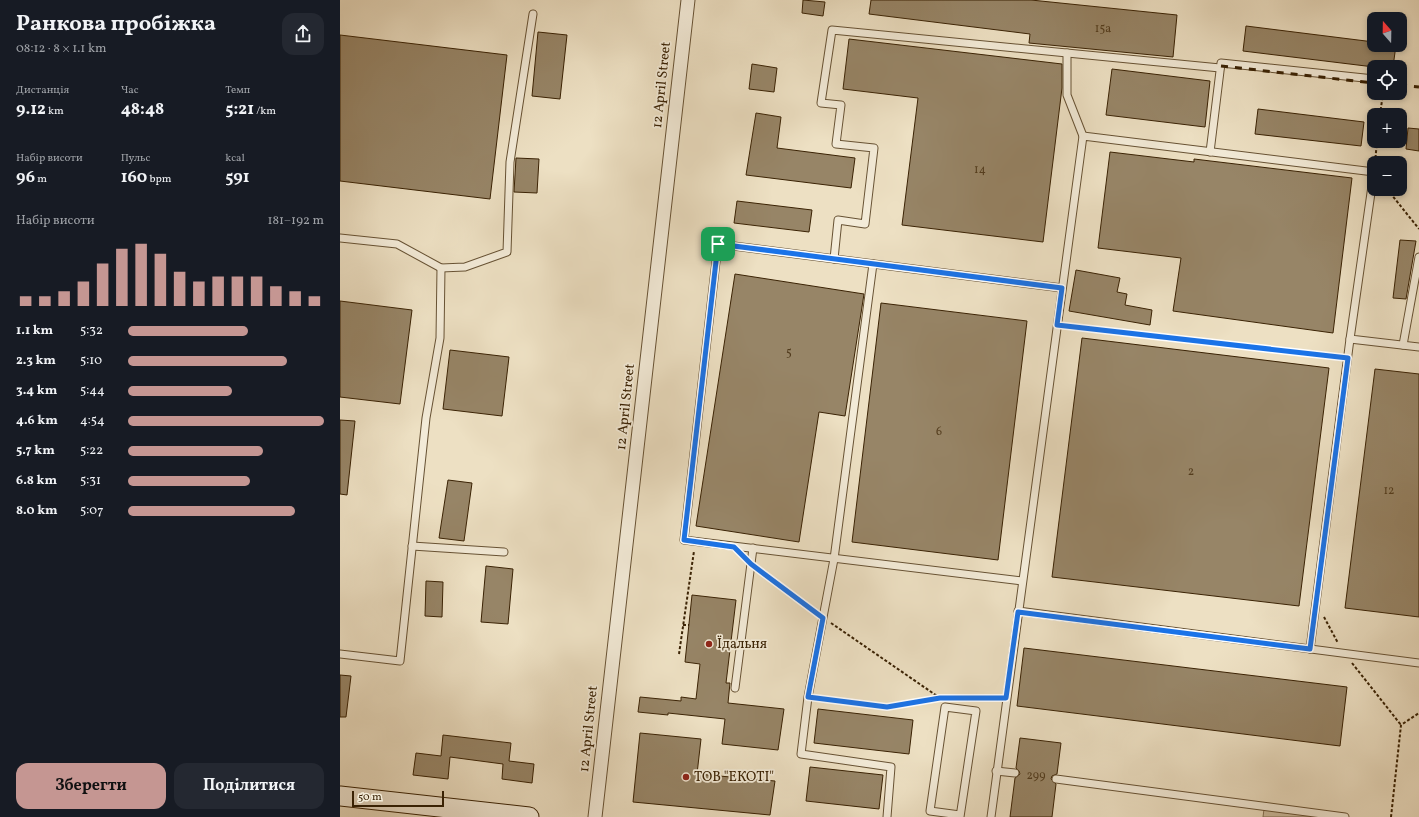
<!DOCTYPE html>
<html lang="uk">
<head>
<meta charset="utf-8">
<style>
	body { margin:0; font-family:Vollkorn,serif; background:#242831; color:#f1f3f6; height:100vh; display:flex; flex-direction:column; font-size:15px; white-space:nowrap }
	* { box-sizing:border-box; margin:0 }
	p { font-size:13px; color:#9ea1a6 }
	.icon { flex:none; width:22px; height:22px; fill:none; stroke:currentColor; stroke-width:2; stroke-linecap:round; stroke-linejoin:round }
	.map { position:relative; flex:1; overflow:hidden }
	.side { display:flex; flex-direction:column; background:#171b24; width:340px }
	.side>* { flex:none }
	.needle { width:26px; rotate:340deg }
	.tools { position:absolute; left:1027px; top:12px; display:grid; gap:8px }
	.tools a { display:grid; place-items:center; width:40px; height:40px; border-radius:8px; background:#171b24; box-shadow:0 2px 6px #0003; font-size:20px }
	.scale { position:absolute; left:12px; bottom:10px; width:92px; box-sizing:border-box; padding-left:4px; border:2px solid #3a2204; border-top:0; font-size:11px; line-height:14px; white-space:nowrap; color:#3a2204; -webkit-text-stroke:3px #f3ebd8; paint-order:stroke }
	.pin { position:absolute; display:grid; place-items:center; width:34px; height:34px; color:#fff; margin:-17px; border-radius:8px; box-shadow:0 2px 6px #0006 }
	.round { display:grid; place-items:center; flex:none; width:42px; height:42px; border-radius:12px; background:#242831 }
	.summary { display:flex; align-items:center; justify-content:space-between; height:68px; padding:0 16px }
	h1 { font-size:22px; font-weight:700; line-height:30px }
	.stats { display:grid; grid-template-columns:repeat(3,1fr); gap:6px; height:68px; padding:4px 16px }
	.stats div { display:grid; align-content:center }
	.stats b { font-size:17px; font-weight:700 }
	.stats small { font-size:11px; font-weight:400 }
	.stats p { font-size:11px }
	.chart { height:112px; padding:8px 16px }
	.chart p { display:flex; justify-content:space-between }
	.chart svg { width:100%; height:72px; margin-top:4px; stroke:#c59692; stroke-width:6 }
	.cta { display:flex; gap:8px; margin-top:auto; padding:8px 16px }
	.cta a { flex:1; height:46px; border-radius:12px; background:#c59692; color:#111; font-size:16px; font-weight:700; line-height:46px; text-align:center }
	.cta a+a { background:#242831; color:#f1f3f6 }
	ul { padding:0 16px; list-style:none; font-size:13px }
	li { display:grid; grid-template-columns:64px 48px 1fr; align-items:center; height:30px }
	li i { height:10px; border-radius:5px; background:#c59692 }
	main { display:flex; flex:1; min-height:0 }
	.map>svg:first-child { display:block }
</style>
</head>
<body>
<main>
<section class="side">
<div class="summary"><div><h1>Ранкова пробіжка</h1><p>08:12 · 8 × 1.1 km</p></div><a class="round"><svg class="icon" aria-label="share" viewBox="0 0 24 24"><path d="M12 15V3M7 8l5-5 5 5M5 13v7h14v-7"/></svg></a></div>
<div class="stats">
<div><p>Дистанція</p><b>9.12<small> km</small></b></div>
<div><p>Час</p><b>48:48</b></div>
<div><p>Темп</p><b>5:21<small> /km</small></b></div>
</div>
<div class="stats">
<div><p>Набір висоти</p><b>96<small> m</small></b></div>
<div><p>Пульс</p><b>160<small> bpm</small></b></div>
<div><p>kcal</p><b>591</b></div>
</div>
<div class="chart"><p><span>Набір висоти</span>181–192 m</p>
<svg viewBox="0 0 160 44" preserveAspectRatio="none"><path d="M5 44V38M15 44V38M25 44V35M35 44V29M45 44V18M55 44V9M65 44V6M75 44V12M85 44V23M95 44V29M105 44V26M115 44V26M125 44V26M135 44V32M145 44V35M155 44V38"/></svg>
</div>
<ul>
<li><b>1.1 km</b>5:32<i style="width:61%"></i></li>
<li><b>2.3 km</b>5:10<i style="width:81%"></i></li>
<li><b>3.4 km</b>5:44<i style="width:53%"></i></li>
<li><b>4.6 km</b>4:54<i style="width:100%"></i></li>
<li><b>5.7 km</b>5:22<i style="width:69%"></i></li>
<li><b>6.8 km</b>5:31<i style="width:62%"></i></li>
<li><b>8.0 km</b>5:07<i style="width:85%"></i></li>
</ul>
<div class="cta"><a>Зберегти</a><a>Поділитися</a></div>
</section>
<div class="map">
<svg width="1079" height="817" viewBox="0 0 1079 817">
	<rect width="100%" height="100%" fill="#ede0c3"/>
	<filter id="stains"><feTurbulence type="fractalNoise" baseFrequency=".005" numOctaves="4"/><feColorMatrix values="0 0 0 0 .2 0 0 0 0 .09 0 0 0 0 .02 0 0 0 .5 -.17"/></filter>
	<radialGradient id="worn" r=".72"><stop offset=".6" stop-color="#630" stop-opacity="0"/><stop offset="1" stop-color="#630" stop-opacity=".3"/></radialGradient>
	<polygon fill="#cfc0a3" stroke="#847154" points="924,809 983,817 923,817"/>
	<g fill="#978567" stroke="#3a2204">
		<polygon points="463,0 485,2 483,16 462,13"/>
		<polygon points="531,0 691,0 837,15 833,57 689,43 690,34 529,14"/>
		<polygon points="906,26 1034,42 1034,45 1056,45 1053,67 1034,67 903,51"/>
		<polygon points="198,32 227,35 220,99 192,96"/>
		<polygon points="0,35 167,55 150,199 0,181"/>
		<polygon points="509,39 722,64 722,88 703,242 562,225 578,98 503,89"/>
		<polygon points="412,64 437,68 434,92 409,89"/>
		<polygon points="772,69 870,81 865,127 766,115"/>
		<polygon points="918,109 1024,122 1021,146 915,134"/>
		<polygon points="416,113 441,117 437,148 515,158 511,188 406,175"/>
		<polygon points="1068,128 1079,129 1079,151 1066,149"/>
		<polygon points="770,152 854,162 854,159 1012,178 993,333 833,311 841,258 758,248"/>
		<polygon points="176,158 199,159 197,193 174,192"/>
		<polygon points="397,201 472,210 469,232 394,223"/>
		<polygon points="1060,240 1076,241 1066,299 1053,298"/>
		<polygon points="736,270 780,278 777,292 787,294 785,305 812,310 810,325 729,311"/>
		<polygon points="395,274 524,294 505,416 479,412 459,542 356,526"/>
		<polygon points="0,301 72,310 60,404 0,397"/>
		<polygon points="541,303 687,321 658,560 512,542"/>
		<polygon points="742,338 989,368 959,606 712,577"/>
		<polygon points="110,350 169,357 162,416 103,409"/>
		<polygon points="1035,369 1079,374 1079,617 1005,608"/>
		<polygon points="0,420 15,421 7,495 0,494"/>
		<polygon points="108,480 132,483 124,541 99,538"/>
		<polygon points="146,566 173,569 168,624 141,622"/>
		<polygon points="86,581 103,582 102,617 85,616"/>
		<polygon points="352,595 396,600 386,683 390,683 388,703 444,709 438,750 382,744 385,719 328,713 328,715 298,712 300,697 341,701 341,697 356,699 360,664 345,662"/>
		<polygon points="684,648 1007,687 1000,746 677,706"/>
		<polygon points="0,675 11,676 6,717 0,717"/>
		<polygon points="478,709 573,720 569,754 474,743"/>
		<polygon points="300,733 361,739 357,774 435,781 430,815 293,802"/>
		<polygon points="103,735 171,743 169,761 194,764 192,783 162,779 163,764 110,757 108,779 73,775 76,753 101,756"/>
		<polygon points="680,738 721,743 717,774 712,776 711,779 716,784 712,817 670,817 675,778 680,774 679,771 676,768"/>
		<polygon points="470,767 543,775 539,809 466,801"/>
	</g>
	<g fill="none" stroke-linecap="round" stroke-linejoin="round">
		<defs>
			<g id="lane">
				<polyline points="727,53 727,95 743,136"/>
				<polyline points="870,152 881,63 1034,79"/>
				<polyline points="0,238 57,244 101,268 125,267 167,252 170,162 193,14"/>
				<polyline points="494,259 498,220 525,224 534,148 496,144 501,105 481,103 492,30 880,68"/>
				<polyline points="533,264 494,559 468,697 461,754 551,767 547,817"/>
				<polyline points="1063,345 1079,257"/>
				<polyline points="72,546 164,552"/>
				<polyline points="682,581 344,540 378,244 722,288"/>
				<polyline points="678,611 1079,663"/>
				<polyline points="970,649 1010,339"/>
				<polyline points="0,654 60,661 86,418 100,338 101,268"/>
				<polyline points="395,688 413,548"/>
				<polyline points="656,771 675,773"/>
				<polyline points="716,779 1005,817"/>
				<polyline points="620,817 636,711 605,707 590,811 620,815"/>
				<polyline points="651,817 743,136 1034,172 1010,339 1079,347"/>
			</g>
			<polyline id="street" points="255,817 348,0"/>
			<polyline id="secondary" points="0,796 189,817"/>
		</defs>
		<use href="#lane" stroke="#675234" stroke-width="9"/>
		<use href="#street" stroke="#675234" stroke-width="15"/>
		<use href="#secondary" stroke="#3a2204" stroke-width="21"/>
		<g stroke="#3a2204" stroke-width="2" stroke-dasharray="3 2" stroke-linecap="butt">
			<polyline points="1040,115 1043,93"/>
			<polyline points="1035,163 1037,141"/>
			<polyline points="1047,189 1079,229"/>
			<polyline points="727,326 999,357"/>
			<polyline points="420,570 474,611"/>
			<polyline points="984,617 998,643"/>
			<polyline points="491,623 600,698"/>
			<polyline points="343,625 349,625"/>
			<polyline points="339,654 354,551"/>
			<polyline points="1012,663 1061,725"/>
			<polyline points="478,698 547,707 598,699"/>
			<polyline points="623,698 658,698"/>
			<polyline points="1051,817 1061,725 1079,713"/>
		</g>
		<use href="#lane" stroke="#f3ebd8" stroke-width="7"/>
		<use href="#street" stroke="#f3ebd8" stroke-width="13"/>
		<use href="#secondary" stroke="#f3ebd8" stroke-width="19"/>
		<g stroke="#3a2204" stroke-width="3" stroke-dasharray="7 7" stroke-linecap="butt">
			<polyline points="881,66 1034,83"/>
			<polyline points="1060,85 1079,87"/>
		</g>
	</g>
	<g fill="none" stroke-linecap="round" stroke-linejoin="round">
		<defs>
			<polygon id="route" points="378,244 722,288 717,325 1008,358 970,649 678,612 666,698 600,698 547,707 468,697 483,618 411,564 394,547 344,540"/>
		</defs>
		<use href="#route" stroke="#fff" stroke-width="8"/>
		<use href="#route" stroke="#1a73e8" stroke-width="5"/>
	</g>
	<g fill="#8f2418" stroke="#f3ebd8" stroke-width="1.5">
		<circle cx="369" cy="644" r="4"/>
		<circle cx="346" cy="777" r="4"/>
	</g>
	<g text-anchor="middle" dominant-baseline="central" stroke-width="3.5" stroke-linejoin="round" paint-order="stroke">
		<g font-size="12" fill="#513b1d">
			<text x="763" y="29">15а</text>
			<text x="640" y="170">14</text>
			<text x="449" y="353">5</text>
			<text x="599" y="432">6</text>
			<text x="851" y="472">2</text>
			<text x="1049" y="491">12</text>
			<text x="696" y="776">299</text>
		</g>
		<g font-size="14" fill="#3a2204" stroke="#f3ebd8">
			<text transform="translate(322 85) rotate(-84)">12 April Street</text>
			<text transform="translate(286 407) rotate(-84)">12 April Street</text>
			<text transform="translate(249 729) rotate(-84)">12 April Street</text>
		</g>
		<g font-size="14" fill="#3a2204" stroke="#f3ebd8" text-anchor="start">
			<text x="377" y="644">Їдальня</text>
			<text x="354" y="777">ТОВ "ЕКОТI"</text>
		</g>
	</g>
	<rect width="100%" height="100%" filter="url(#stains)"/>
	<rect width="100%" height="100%" fill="url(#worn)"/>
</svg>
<div class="tools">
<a><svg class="needle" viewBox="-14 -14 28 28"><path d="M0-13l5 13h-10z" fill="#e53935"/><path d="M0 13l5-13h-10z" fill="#9ea1a6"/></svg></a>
<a><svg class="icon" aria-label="locate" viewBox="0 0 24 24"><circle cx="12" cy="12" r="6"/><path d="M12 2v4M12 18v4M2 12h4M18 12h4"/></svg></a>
<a>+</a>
<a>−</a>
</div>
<div class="scale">50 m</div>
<div class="pin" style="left:378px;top:244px;background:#1e9e55"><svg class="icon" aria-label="arrive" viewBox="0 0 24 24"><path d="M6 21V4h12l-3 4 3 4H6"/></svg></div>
</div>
</main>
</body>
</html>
